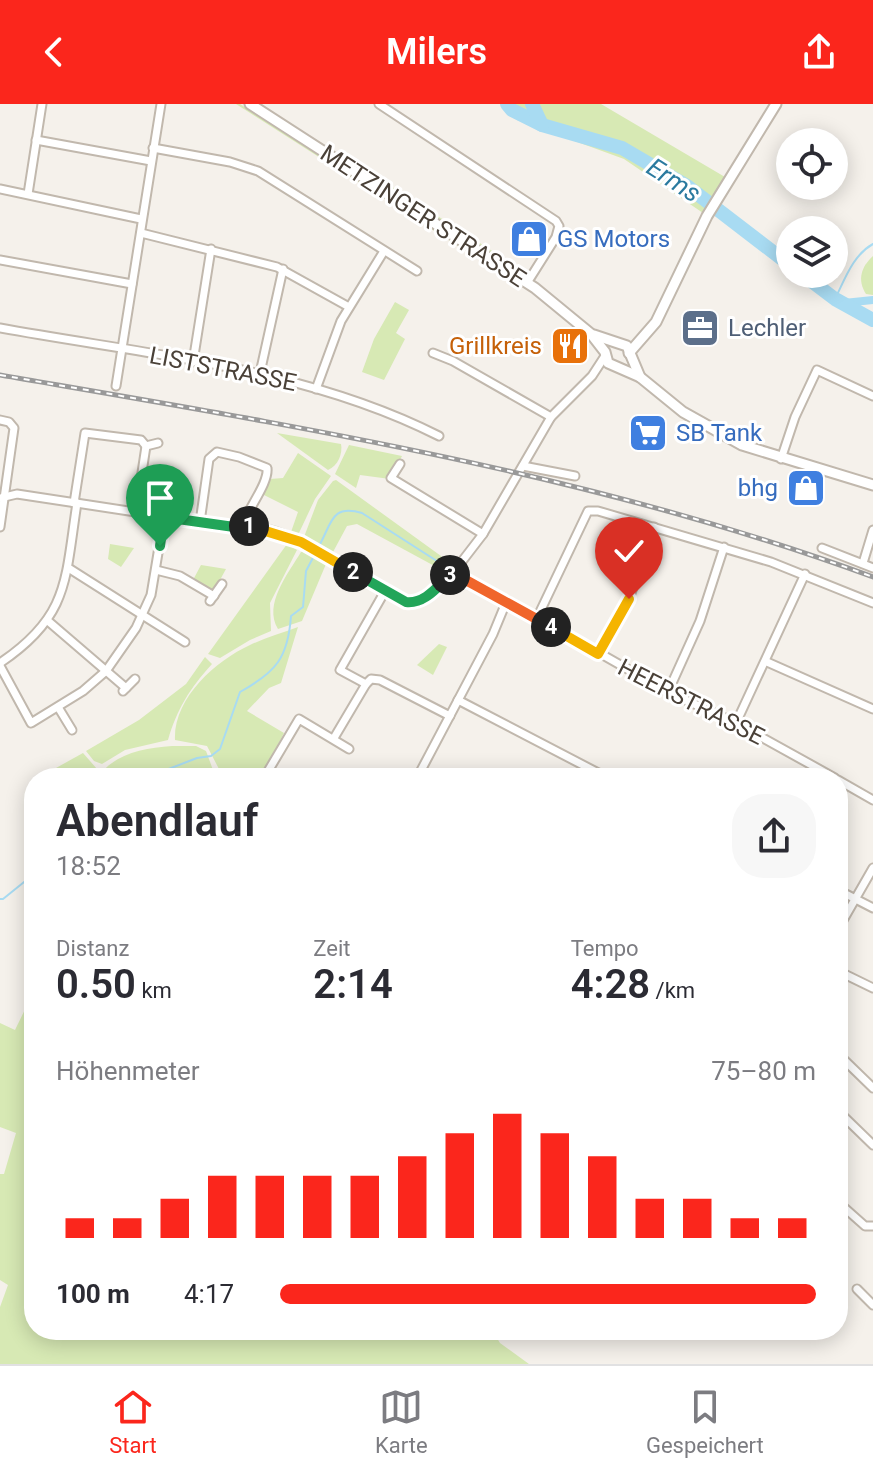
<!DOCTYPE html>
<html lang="de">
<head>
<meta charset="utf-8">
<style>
	body { margin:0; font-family:Roboto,sans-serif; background:#f7f7f7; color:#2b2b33; height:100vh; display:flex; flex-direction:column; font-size:30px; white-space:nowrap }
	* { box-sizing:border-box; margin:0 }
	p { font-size:26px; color:#7c7c81 }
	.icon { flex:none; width:44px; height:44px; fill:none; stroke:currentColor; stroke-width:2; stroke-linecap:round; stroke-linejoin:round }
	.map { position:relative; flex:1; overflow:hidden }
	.drawer { position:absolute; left:24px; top:664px; width:824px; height:572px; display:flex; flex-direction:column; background:#fff; border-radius:32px; box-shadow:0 4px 20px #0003 }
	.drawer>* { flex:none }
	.fabs { position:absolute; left:776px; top:24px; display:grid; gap:16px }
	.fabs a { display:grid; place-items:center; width:72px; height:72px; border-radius:50%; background:#fff; box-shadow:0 4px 20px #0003; font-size:40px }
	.pin { position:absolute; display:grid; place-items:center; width:68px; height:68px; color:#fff; margin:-82px -34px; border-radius:50% 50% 50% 0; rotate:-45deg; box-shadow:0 0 8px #0007 }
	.pin .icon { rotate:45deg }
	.km { position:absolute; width:40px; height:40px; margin:-20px; border-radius:50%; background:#222; color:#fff; font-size:22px; line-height:40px; text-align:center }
	.round { display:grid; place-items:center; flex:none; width:84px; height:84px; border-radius:32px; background:#f7f7f7 }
	.overview { display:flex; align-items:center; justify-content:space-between; height:136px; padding:0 32px }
	h1 { font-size:44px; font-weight:600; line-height:60px }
	.stats { display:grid; grid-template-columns:repeat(3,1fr); gap:12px; height:136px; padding:8px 32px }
	.stats div { display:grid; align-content:center }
	.stats b { font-size:40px; font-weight:600 }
	.stats small { font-size:22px; font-weight:400 }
	.stats p { font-size:22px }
	.chart { height:224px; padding:16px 32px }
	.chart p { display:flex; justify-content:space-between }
	.chart svg { width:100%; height:144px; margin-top:8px; stroke:#fb261c; stroke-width:6 }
	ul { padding:0 32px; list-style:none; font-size:26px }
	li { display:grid; grid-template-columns:128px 96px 1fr; align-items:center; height:60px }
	li i { height:20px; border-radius:10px; background:#fb261c }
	header { display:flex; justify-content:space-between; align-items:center; height:104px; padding:0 32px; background:#fb261c; color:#fff; font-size:36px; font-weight:600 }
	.dock { display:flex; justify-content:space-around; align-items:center; height:112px; border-top:2px solid #e1e1e2; background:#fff; font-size:22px; color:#7c7c81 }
	.dock a { display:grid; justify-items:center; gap:4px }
	.dock .active { color:#fb261c }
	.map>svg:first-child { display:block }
</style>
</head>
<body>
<header><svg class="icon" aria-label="back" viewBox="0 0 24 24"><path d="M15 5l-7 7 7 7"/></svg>Milers<svg class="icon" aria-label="share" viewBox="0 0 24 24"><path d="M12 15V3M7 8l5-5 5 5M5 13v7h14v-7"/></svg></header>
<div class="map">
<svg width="873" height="1260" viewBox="0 0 873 1260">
	<rect width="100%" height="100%" fill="#f5f1eb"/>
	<g fill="#d7e9b4">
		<polygon points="236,0 240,0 476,152 472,151"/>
		<polygon points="501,0 601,0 725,73 703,109 624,55 517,16"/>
		<polygon points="372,70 525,168 519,167 371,72"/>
		<path d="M873,152V191L866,190C857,176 861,163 873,152Z"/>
		<polygon points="395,198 409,206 396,229 405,235 384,276 362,268 374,235"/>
		<path d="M277,329L341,340C343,349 338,362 328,366Z"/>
		<polygon points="349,341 402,352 390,375 360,371 356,384 335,370"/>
		<polygon points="298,349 331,372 315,395 298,431 291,428 298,408 262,390 270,375 283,374"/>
		<polygon points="336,376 441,452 445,458 440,465 357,420 347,422 333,448 304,433 318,396 333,377"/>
		<polygon points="110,440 134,444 121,463 108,455"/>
		<polygon points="287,440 297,446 270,499 271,527 250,536 220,554 208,550"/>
		<path d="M304,447L326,460L302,517L278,525C263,500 288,470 301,448Z"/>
		<polygon points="201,461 226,465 215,485 209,485 193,476"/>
		<path d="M298,523L281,579L269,584L247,607L284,629L261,674L219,665L207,642L175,636C173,595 215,557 250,541C265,534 282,529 298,523Z"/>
		<polygon points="439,540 447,543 433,571 417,561"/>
		<path d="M205,553L212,560C190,584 177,605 168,636L125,646L102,660L94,657L86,647L139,616L186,580Z"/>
		<path d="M172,642H196L206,647L213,666L189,674H97C115,649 143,644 172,642Z"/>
		<polygon points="83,649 97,665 92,674 38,674"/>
		<polygon points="34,887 34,1226 492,1226 500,1239 529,1260 0,1260 0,1203 8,1181 0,1176 0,1070 4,1070 16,1029 0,1023 0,919 15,926"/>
	</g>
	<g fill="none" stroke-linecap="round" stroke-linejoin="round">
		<g stroke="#a8dbf2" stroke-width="2">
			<path d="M835,195C845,175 853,151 873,140"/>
			<path d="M319,442C332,419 331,400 362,409L440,459"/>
			<path d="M157,674L166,666L197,654L211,652L220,645L240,588C276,568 288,554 291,512L303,503L306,467L316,448"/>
			<polyline points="0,795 3,795 34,770"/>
		</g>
		<polyline stroke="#a8dbf2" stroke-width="8" points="844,199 873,196"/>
		<g stroke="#a8dbf2" stroke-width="14">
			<polyline points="507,0 512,6 542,21 622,44 687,82 790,161"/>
			<polyline points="532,0 542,21"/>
			<polyline points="802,170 835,195 873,216"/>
		</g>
		<defs>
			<g id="minor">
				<polyline points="379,0 556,117 559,122 556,133 527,179"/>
				<polyline points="36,36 151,57"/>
				<polyline points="153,44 230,58 258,67 417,167"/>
				<polyline points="0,85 141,115"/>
				<polyline points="28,90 42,0"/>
				<polyline points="141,129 277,163 349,203"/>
				<polyline points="0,156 132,180"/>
				<path d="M0,224C148,251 303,263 439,332"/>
				<polyline points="433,249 453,257 551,313"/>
				<polyline points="193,258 211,145"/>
				<polyline points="260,269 283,165"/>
				<polyline points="116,282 161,0"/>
				<polyline points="316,285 341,217 384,147"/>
				<polyline points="0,316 9,318 14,324 0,423"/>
				<polyline points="781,355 795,313 817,266 873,292"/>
				<polyline points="400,360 391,374 483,430"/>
				<polyline points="523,362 575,372"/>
				<path d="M0,394L17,390L234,423C279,412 366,476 406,498L415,499L453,469L483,430L551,313L592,272L605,252"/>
				<polyline points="74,399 85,329 141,336 146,342"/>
				<polyline points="136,408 146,342 158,339"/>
				<path d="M200,418L209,355L217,348L239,353L267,364C269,379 248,404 243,421"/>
				<polyline points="822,444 873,464"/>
				<polyline points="863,459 873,426"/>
				<polyline points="70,465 185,538"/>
				<polyline points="156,466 180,472 214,492"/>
				<polyline points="453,469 513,500 668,588 736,619 835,674"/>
				<polyline points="210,497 222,480"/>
				<polyline points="537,514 588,407 598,407 771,458 873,499"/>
				<polyline points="48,517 126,584"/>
				<polyline points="598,550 629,495 654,423"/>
				<polyline points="767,558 873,605"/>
				<path d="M0,559C70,512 65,475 77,399"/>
				<polyline points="0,562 31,619 83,587 106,567 136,524 151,491 164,413"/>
				<polyline points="366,580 340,566 385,487"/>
				<polyline points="123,587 135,575"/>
				<polyline points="668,588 700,517 724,443"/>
				<polyline points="458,596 606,673 620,674"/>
				<polyline points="58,603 72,626"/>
				<polyline points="736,619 805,470"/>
				<polyline points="334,634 366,580 371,575 380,576 450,612"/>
				<polyline points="201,674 216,671 247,674"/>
				<polyline points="264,674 299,615 349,645"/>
				<polyline points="417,674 493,530 507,496"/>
				<polyline points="838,676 873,696"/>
				<polyline points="838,786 873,804"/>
				<polyline points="838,825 873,764"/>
				<polyline points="838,867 873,884"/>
				<polyline points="838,950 873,984"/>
				<polyline points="838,1007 873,1041"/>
				<polyline points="838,1098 865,1122 873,1122"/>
				<polyline points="857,1185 873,1201"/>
			</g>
			<g id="tertiary">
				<polyline points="250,0 535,184 591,230 605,248 608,259 640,273 683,308 742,341 873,381"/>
				<polyline points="594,231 627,242 640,273"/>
				<polyline points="629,249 656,218 707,112 776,0"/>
			</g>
		</defs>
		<use href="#minor" stroke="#c1b8ad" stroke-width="11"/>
		<use href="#tertiary" stroke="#c1b8ad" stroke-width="13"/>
		<use href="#minor" stroke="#fff" stroke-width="7"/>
		<use href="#tertiary" stroke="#fff" stroke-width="9"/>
		<defs>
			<path id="rail" d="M0,271C295,322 591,369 873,473"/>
		</defs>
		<use href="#rail" stroke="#999" stroke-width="5"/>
		<use href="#rail" stroke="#fff" stroke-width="2" stroke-dasharray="6" stroke-linecap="butt"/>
	</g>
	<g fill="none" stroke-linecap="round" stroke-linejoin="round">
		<defs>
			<polyline id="split-1" points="160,442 164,413 234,423 249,422"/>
			<polyline id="split-2" points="249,422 301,438 353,468"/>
			<path id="split-3" d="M353,468L406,498C425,500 437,483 450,471"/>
			<polyline id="split-4" points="450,471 453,469 551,523"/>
			<polyline id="split-5" points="551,523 598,550 629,495"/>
		</defs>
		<use href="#split-1" stroke="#fff" stroke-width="16"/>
		<use href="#split-2" stroke="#fff" stroke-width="16"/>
		<use href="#split-3" stroke="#fff" stroke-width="16"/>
		<use href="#split-4" stroke="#fff" stroke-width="16"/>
		<use href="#split-5" stroke="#fff" stroke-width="16"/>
		<use href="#split-1" stroke="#22a559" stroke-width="10"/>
		<use href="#split-2" stroke="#f5b400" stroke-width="10"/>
		<use href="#split-3" stroke="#22a559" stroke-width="10"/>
		<use href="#split-4" stroke="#f0652b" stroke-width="10"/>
		<use href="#split-5" stroke="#f5b400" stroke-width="10"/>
	</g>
	<defs>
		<symbol id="shop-square" viewBox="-11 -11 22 22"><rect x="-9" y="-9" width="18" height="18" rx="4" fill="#3f7fe0" stroke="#fff"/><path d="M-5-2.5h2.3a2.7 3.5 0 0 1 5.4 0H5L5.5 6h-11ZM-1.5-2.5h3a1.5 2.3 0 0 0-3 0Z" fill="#fff"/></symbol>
		<symbol id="office-square" viewBox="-11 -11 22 22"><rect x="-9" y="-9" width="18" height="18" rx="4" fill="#5c6f8a" stroke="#fff"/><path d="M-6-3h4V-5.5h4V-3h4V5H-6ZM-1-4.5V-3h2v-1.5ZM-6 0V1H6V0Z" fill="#fff"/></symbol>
		<symbol id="restaurant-square" viewBox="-11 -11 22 22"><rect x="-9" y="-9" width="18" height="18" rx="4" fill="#e8710a" stroke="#fff"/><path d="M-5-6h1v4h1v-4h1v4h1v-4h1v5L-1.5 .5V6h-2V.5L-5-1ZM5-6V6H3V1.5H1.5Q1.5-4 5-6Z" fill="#fff"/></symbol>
		<symbol id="supermarket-square" viewBox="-11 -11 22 22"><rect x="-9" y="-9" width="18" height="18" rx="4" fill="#3f7fe0" stroke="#fff"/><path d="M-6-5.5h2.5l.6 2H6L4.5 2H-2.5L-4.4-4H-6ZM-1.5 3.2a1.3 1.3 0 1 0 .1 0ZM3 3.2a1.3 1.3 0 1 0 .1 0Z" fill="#fff"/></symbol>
	</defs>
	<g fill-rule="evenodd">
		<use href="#shop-square" x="507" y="113" width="44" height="44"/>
		<use href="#office-square" x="678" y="202" width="44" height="44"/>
		<use href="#restaurant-square" x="548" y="220" width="44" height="44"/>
		<use href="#supermarket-square" x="626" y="307" width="44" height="44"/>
		<use href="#shop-square" x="784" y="362" width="44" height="44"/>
	</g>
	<g text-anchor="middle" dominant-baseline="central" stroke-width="6" stroke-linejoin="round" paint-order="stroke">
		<g font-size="24" fill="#4a4138" stroke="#fff">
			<text transform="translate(423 112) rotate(33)">METZINGER STRASSE</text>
			<text transform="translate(223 265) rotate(11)">LISTSTRASSE</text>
			<text transform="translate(691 598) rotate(27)">HEERSTRASSE</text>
		</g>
		<g font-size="24" fill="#366cbe" stroke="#fff" text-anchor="start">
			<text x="557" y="135">GS Motors</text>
			<text x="676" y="329">SB Tank</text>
			<text x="778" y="384" text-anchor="end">bhg</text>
		</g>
		<g font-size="24" fill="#4e5e75" stroke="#fff" text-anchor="start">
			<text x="728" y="224">Lechler</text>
		</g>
		<g font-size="24" fill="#c56008" stroke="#fff" text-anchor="end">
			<text x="542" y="242">Grillkreis</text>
		</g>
		<g font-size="26" font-style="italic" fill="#2a7a9f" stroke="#fff">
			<text transform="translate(674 76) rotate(33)">Erms</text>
		</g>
	</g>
</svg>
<div class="fabs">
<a><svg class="icon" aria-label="locate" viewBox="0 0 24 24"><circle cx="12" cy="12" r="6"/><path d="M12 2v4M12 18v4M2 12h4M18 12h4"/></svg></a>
<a><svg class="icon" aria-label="layers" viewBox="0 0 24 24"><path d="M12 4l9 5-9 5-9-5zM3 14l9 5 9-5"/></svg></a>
</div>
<div class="pin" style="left:160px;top:442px;background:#1e9e55"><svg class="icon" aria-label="arrive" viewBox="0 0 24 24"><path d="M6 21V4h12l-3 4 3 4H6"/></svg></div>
<div class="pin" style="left:629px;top:495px;background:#d93025"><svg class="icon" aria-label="check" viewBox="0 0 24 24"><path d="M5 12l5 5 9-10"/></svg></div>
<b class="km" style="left:249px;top:422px">1</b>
<b class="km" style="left:353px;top:468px">2</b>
<b class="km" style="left:450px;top:471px">3</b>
<b class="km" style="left:551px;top:523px">4</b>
<section class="drawer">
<div class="overview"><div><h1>Abendlauf</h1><p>18:52</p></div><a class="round"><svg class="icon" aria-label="share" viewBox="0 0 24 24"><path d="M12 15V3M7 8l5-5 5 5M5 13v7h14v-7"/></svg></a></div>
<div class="stats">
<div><p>Distanz</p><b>0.50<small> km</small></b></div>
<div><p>Zeit</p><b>2:14</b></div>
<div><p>Tempo</p><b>4:28<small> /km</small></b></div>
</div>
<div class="chart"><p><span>Höhenmeter</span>75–80 m</p>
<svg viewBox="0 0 160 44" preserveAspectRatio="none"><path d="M5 44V38M15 44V38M25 44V32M35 44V25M45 44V25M55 44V25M65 44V25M75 44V19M85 44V12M95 44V6M105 44V12M115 44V19M125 44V32M135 44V32M145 44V38M155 44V38"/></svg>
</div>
<ul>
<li><b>100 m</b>4:17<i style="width:100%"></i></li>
</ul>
</section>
</div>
<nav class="dock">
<a class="active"><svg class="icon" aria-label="home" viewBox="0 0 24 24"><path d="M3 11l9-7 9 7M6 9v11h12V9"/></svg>Start</a>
<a><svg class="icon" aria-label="map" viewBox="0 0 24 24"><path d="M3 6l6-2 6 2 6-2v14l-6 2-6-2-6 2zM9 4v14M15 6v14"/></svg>Karte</a>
<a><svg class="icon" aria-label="saved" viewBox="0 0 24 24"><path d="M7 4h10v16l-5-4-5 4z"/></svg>Gespeichert</a>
</nav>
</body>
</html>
